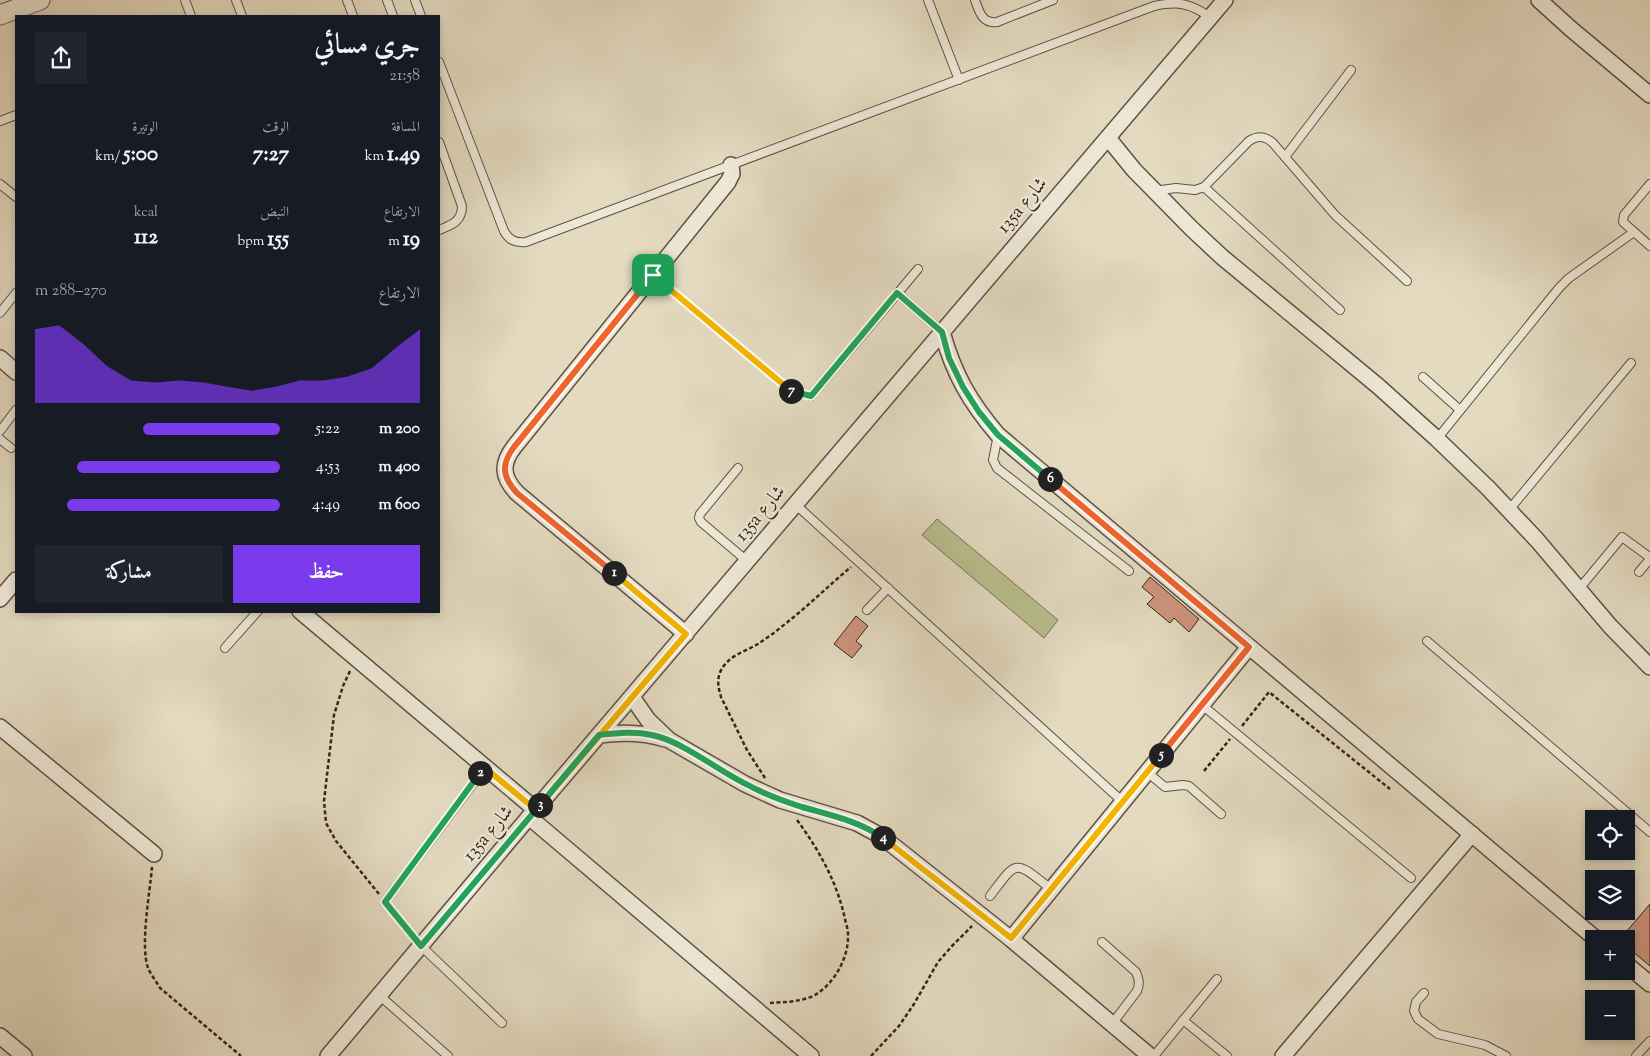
<!DOCTYPE html>
<html lang="ar">
<head>
<meta charset="utf-8">
<style>
	body { margin:0; font-family:"Sorts Mill Goudy",Amiri,serif; background:#20242c; color:#f1f3f6; direction:rtl; height:100vh; display:flex; flex-direction:column; font-size:19px; white-space:nowrap }
	* { box-sizing:border-box; margin:0 }
	p { font-size:16px; color:#9ea1a6 }
	.icon { flex:none; width:28px; height:28px; fill:none; stroke:currentColor; stroke-width:2; stroke-linecap:round; stroke-linejoin:round }
	.map { position:relative; flex:1; overflow:hidden; direction:ltr }
	.drawer { position:absolute; left:15px; top:15px; width:425px; height:598px; display:flex; flex-direction:column; background:#171b24; border-radius:0px; box-shadow:0 2px 8px #0003; direction:rtl }
	.drawer>* { flex:none }
	.controls { position:absolute; left:1585px; top:810px; display:grid; gap:10px }
	.controls a { display:grid; place-items:center; width:50px; height:50px; border-radius:0px; background:#171b24; box-shadow:0 2px 8px #0003; font-size:25px }
	.pin { position:absolute; display:grid; place-items:center; width:42px; height:42px; color:#fff; margin:-21px; border-radius:10px; box-shadow:0 2px 8px #0006 }
	.km { position:absolute; width:25px; height:25px; margin:-12px; border-radius:50%; background:#222; color:#fff; font-size:14px; line-height:25px; text-align:center }
	.round { display:grid; place-items:center; flex:none; width:52px; height:52px; border-radius:0px; background:#20242c }
	.overview { display:flex; align-items:center; justify-content:space-between; height:85px; padding:0 20px }
	h1 { font-size:28px; font-weight:700; line-height:38px }
	.stats { display:grid; grid-template-columns:repeat(3,1fr); gap:8px; height:85px; padding:5px 20px }
	.stats div { display:grid; align-content:center }
	.stats b { font-size:21px; font-weight:700 }
	.stats small { font-size:14px; font-weight:400 }
	.stats p { font-size:14px }
	.chart { height:140px; padding:10px 20px }
	.chart p { display:flex; justify-content:space-between }
	.chart svg { width:100%; height:90px; margin-top:5px; fill:#7c3aed; opacity:.7 }
	.button { display:flex; gap:10px; margin-top:auto; padding:10px 20px }
	.button a { flex:1; height:58px; border-radius:0px; background:#7c3aed; color:#fff; font-size:20px; font-weight:700; line-height:58px; text-align:center }
	.button a+a { background:#20242c; color:#f1f3f6 }
	ul { padding:0 20px; list-style:none; font-size:16px }
	li { display:grid; grid-template-columns:80px 60px 1fr; align-items:center; height:38px }
	li i { height:12px; border-radius:6px; background:#7c3aed }
	.map>svg:first-child { display:block }
</style>
</head>
<body>
<div class="map">
<svg width="1650" height="1056" viewBox="0 0 1650 1056">
	<rect width="100%" height="100%" fill="#e3dac0"/>
	<filter id="stains"><feTurbulence type="fractalNoise" baseFrequency=".004" numOctaves="4"/><feColorMatrix values="0 0 0 0 .2 0 0 0 0 .09 0 0 0 0 .02 0 0 0 .5 -.17"/></filter>
	<radialGradient id="worn" r=".72"><stop offset=".6" stop-color="#630" stop-opacity="0"/><stop offset="1" stop-color="#630" stop-opacity=".3"/></radialGradient>
	<polygon fill="#b8be8f" stroke="#767054" points="937,519 1058,620 1044,638 922,535"/>
	<g fill="#cf947f" stroke="#34231a">
		<polygon points="1150,577 1199,619 1189,632 1174,618 1170,623 1147,604 1154,597 1142,587"/>
		<polygon points="856,616 868,626 856,641 862,646 852,658 834,644"/>
		<polygon points="1650,904 1650,966 1626,946 1626,932"/>
	</g>
	<g fill="none" stroke-linecap="round" stroke-linejoin="round">
		<defs>
			<g id="service">
				<polyline points="185,0 191,16"/>
				<polyline points="236,0 242,16"/>
				<polyline points="347,0 353,16"/>
				<polyline points="387,0 393,16"/>
				<polyline points="415,0 421,16"/>
				<polyline points="928,0 959,80"/>
				<path d="M975,0C979,11 982,24 997,22L1053,0"/>
				<path d="M439,62L504,231C509,240 515,243 526,242L1154,6C1178,1 1191,3 1211,18"/>
				<polyline points="0,121 16,115"/>
				<path d="M439,142L462,206C462,222 451,225 439,230"/>
				<polyline points="1285,157 1351,70"/>
				<polyline points="0,184 16,197"/>
				<polyline points="1650,184 1624,215 1623,222 1650,246"/>
				<polyline points="1204,187 1340,310"/>
				<path d="M1154,191L1176,188L1195,190L1204,187L1249,141C1258,135 1265,136 1273,143L1335,215L1407,281"/>
				<polyline points="897,293 942,332"/>
				<polyline points="0,313 16,293"/>
				<polyline points="1423,377 1460,410"/>
				<polyline points="811,396 918,269"/>
				<polyline points="0,431 16,410"/>
				<polyline points="998,435 993,460 997,468 1129,571"/>
				<polyline points="0,439 11,448"/>
				<polyline points="1437,439 1559,288 1569,278 1634,232"/>
				<polyline points="738,468 700,514 699,518 701,522 747,561"/>
				<polyline points="795,504 1123,802"/>
				<polyline points="1509,510 1631,363"/>
				<polyline points="1579,589 1622,537 1648,556 1649,560 1639,572"/>
				<polyline points="867,610 888,588"/>
				<polyline points="1427,641 1650,832"/>
				<polyline points="225,648 258,611"/>
				<polyline points="1202,705 1411,878"/>
				<polyline points="1147,772 1165,787 1183,785 1189,786 1221,814"/>
				<path d="M990,896C1018,859 1014,860 1051,889"/>
				<polyline points="385,902 485,767"/>
				<path d="M1102,942L1136,972C1139,979 1140,984 1137,991L1112,1024"/>
				<polyline points="421,946 502,1023"/>
				<polyline points="1424,993 1416,1002 1414,1011 1418,1019 1438,1034 1485,1045 1506,1056"/>
				<polyline points="379,995 448,1056"/>
				<polyline points="1183,1020 1227,1056"/>
				<polyline points="1154,1056 1217,979"/>
				<polyline points="1636,1056 1650,1041"/>
			</g>
			<g id="minor">
				<polyline points="1539,0 1571,29 1650,95"/>
				<polyline points="1108,138 1134,170 1192,229 1222,257 1378,386 1437,439 1488,488 1537,540 1610,626 1650,667"/>
				<path d="M942,332C954,374 969,401 998,435L1596,939"/>
				<polyline points="0,358 16,372"/>
				<polyline points="0,599 16,580"/>
				<polyline points="300,611 536,810"/>
				<path d="M686,634L517,493C502,477 501,464 514,447L728,182L732,174L731,165"/>
				<polyline points="632,697 648,720 669,740 745,784 780,800 857,823 881,836 1011,939 1150,1056"/>
				<polyline points="0,727 154,854"/>
				<path d="M599,735C622,732 643,732 665,739"/>
				<polyline points="529,817 811,1056"/>
				<polyline points="1011,939 1249,647"/>
				<polyline points="1626,964 1650,984"/>
				<polyline points="0,1036 24,1056"/>
				<polyline points="328,1056 529,817 1225,0"/>
				<polyline points="1283,1056 1472,834"/>
			</g>
			<polyline id="tertiary" points="0,15 40,0"/>
		</defs>
		<use href="#service" stroke="#605144" stroke-width="10"/>
		<use href="#minor" stroke="#605144" stroke-width="18"/>
		<use href="#tertiary" stroke="#605144" stroke-width="21"/>
		<g stroke="#34231a" stroke-width="2.5" stroke-dasharray="4 2.5" stroke-linecap="butt">
			<polyline points="664,284 789,391 801,394"/>
			<polyline points="350,671 343,686 334,715 324,801 326,823 336,841 379,894"/>
			<polyline points="1242,726 1269,692 1390,789"/>
			<polyline points="1204,771 1230,739"/>
			<path d="M765,778L747,750L721,697C718,687 716,677 723,667C731,655 746,651 758,644C765,639 773,634 780,628C805,609 827,587 851,567"/>
			<path d="M152,867C150,892 140,945 148,968C151,975 156,981 160,988L241,1056"/>
			<polyline points="392,910 412,935"/>
			<path d="M770,1003C784,1002 802,1002 815,995C835,983 849,957 848,934C848,929 846,924 845,919C837,882 819,850 797,820"/>
			<polyline points="871,1056 899,1026 914,1004 938,962 952,946 972,926"/>
		</g>
		<use href="#service" stroke="#ede7d6" stroke-width="8"/>
		<use href="#minor" stroke="#ede7d6" stroke-width="15"/>
		<use href="#tertiary" stroke="#ede7d6" stroke-width="19"/>
	</g>
	<g fill="none" stroke-linecap="round" stroke-linejoin="round">
		<defs>
			<path id="split-1" d="M614,573L517,493C502,477 501,464 514,447L653,275"/>
			<polyline id="split-2" points="480,773 484,767 536,810 686,634 614,573"/>
			<polyline id="split-3" points="480,773 385,902 421,946 540,805"/>
			<path id="split-4" d="M540,805L599,735C617,733 634,731 652,735C682,741 717,770 746,784C764,794 783,801 802,807C830,815 859,821 883,838"/>
			<polyline id="split-5" points="883,838 1011,938 1161,755"/>
			<polyline id="split-6" points="1050,479 1249,647 1161,755"/>
			<polyline id="split-7" points="791,391 811,396 897,293 942,332 949,358 963,387 979,412 998,435 1050,479"/>
			<polyline id="split-8" points="653,275 791,391"/>
		</defs>
		<use href="#split-1" stroke="#fff" stroke-width="10"/>
		<use href="#split-2" stroke="#fff" stroke-width="10"/>
		<use href="#split-3" stroke="#fff" stroke-width="10"/>
		<use href="#split-4" stroke="#fff" stroke-width="10"/>
		<use href="#split-5" stroke="#fff" stroke-width="10"/>
		<use href="#split-6" stroke="#fff" stroke-width="10"/>
		<use href="#split-7" stroke="#fff" stroke-width="10"/>
		<use href="#split-8" stroke="#fff" stroke-width="10"/>
		<use href="#split-1" stroke="#f0652b" stroke-width="6"/>
		<use href="#split-2" stroke="#f5b400" stroke-width="6"/>
		<use href="#split-3" stroke="#22a559" stroke-width="6"/>
		<use href="#split-4" stroke="#22a559" stroke-width="6"/>
		<use href="#split-5" stroke="#f5b400" stroke-width="6"/>
		<use href="#split-6" stroke="#f0652b" stroke-width="6"/>
		<use href="#split-7" stroke="#22a559" stroke-width="6"/>
		<use href="#split-8" stroke="#f5b400" stroke-width="6"/>
	</g>
	<g text-anchor="middle" dominant-baseline="central" stroke-width="4.5" stroke-linejoin="round" paint-order="stroke">
		<g font-size="19" fill="#34231a" stroke="#ede7d6">
			<text transform="translate(1023 206) rotate(-50)">135a شارع</text>
			<text transform="translate(761 514) rotate(-50)">135a شارع</text>
			<text transform="translate(489 834) rotate(-50)">135a شارع</text>
		</g>
	</g>
	<rect width="100%" height="100%" filter="url(#stains)"/>
	<rect width="100%" height="100%" fill="url(#worn)"/>
</svg>
<div class="controls">
<a><svg class="icon" aria-label="locate" viewBox="0 0 24 24"><circle cx="12" cy="12" r="6"/><path d="M12 2v4M12 18v4M2 12h4M18 12h4"/></svg></a>
<a><svg class="icon" aria-label="layers" viewBox="0 0 24 24"><path d="M12 4l9 5-9 5-9-5zM3 14l9 5 9-5"/></svg></a>
<a>+</a>
<a>−</a>
</div>
<div class="pin" style="left:653px;top:275px;background:#1e9e55"><svg class="icon" aria-label="arrive" viewBox="0 0 24 24"><path d="M6 21V4h12l-3 4 3 4H6"/></svg></div>
<b class="km" style="left:614px;top:573px">1</b>
<b class="km" style="left:480px;top:773px">2</b>
<b class="km" style="left:540px;top:805px">3</b>
<b class="km" style="left:883px;top:838px">4</b>
<b class="km" style="left:1161px;top:755px">5</b>
<b class="km" style="left:1050px;top:479px">6</b>
<b class="km" style="left:791px;top:391px">7</b>
<section class="drawer">
<div class="overview"><div><h1>جري مسائي</h1><p>21:58</p></div><a class="round"><svg class="icon" aria-label="share" viewBox="0 0 24 24"><path d="M12 15V3M7 8l5-5 5 5M5 13v7h14v-7"/></svg></a></div>
<div class="stats">
<div><p>المسافة</p><b>1.49<small> km</small></b></div>
<div><p>الوقت</p><b>7:27</b></div>
<div><p>الوتيرة</p><b>5:00<small> /km</small></b></div>
</div>
<div class="stats">
<div><p>الارتفاع</p><b>19<small> m</small></b></div>
<div><p>النبض</p><b>155<small> bpm</small></b></div>
<div><p>kcal</p><b>112</b></div>
</div>
<div class="chart"><p><span>الارتفاع</span>270–288 m</p>
<svg viewBox="0 0 160 44" preserveAspectRatio="none"><path d="M0 44V8L10 6L20 15L30 26L40 33L50 34L60 33L70 34L80 36L90 38L100 36L110 33L120 33L130 31L140 27L150 17L160 8V44z"/></svg>
</div>
<ul>
<li><b>200 m</b>5:22<i style="width:56%"></i></li>
<li><b>400 m</b>4:53<i style="width:83%"></i></li>
<li><b>600 m</b>4:49<i style="width:87%"></i></li>
</ul>
<div class="button"><a>حفظ</a><a>مشاركة</a></div>
</section>
</div>
</body>
</html>
